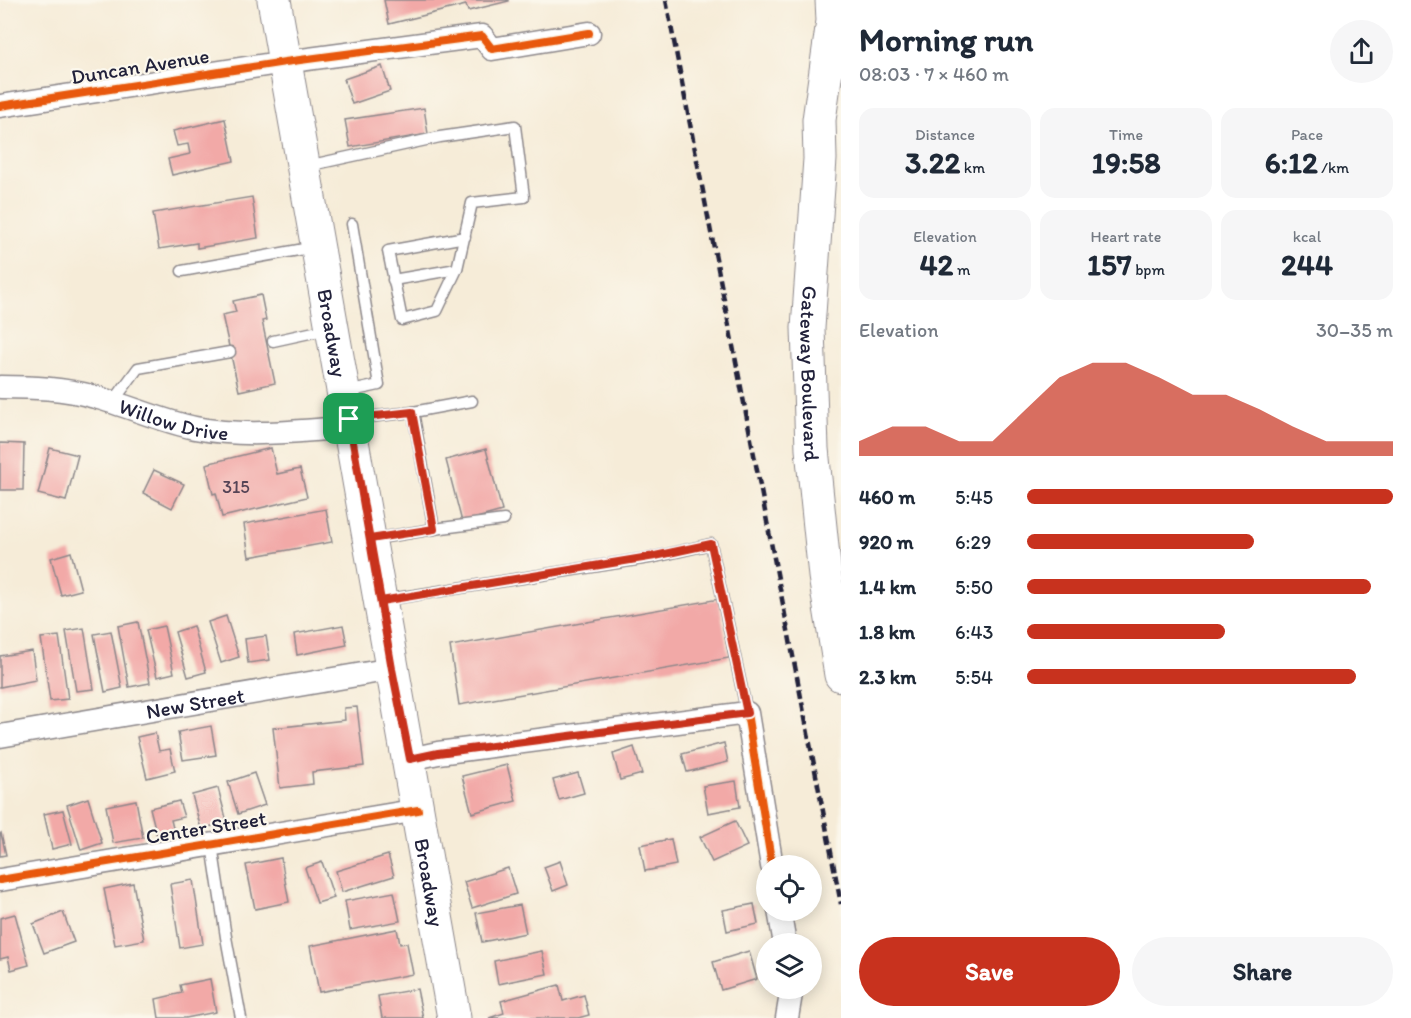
<!DOCTYPE html>
<html lang="en">
<head>
<meta charset="utf-8">
<style>
	body { margin:0; font-family:Itim,sans-serif; background:#f6f6f7; color:#1f2937; height:100vh; display:flex; flex-direction:column; font-size:22px; white-space:nowrap }
	* { box-sizing:border-box; margin:0 }
	p { font-size:20px; color:#747a83 }
	.icon { flex:none; width:33px; height:33px; fill:none; stroke:currentColor; stroke-width:2; stroke-linecap:round; stroke-linejoin:round }
	.map { position:relative; flex:1; overflow:hidden }
	.sheet { display:flex; flex-direction:column; background:#fff; width:570px }
	.sheet>* { flex:none }
	.buttons { position:absolute; left:756px; top:855px; display:grid; gap:12px }
	.buttons a { display:grid; place-items:center; width:66px; height:66px; border-radius:50%; background:#fff; box-shadow:0 3px 15px #0003; font-size:30px }
	.pin { position:absolute; display:grid; place-items:center; width:51px; height:51px; color:#fff; margin:-26px; border-radius:12px; box-shadow:0 3px 9px #0006 }
	.round { display:grid; place-items:center; flex:none; width:63px; height:63px; border-radius:32px; background:#f6f6f7 }
	.head { display:flex; align-items:center; justify-content:space-between; height:102px; padding:0 18px }
	h1 { font-size:33px; font-weight:700; line-height:45px }
	.stats { display:grid; grid-template-columns:repeat(3,1fr); gap:9px; height:102px; padding:6px 18px }
	.stats div { display:grid; align-content:center; border-radius:15px; background:#f6f6f7; text-align:center }
	.stats b { font-size:30px; font-weight:700 }
	.stats small { font-size:16px; font-weight:400 }
	.stats p { font-size:16px }
	.chart { height:168px; padding:12px 18px }
	.chart p { display:flex; justify-content:space-between }
	.chart svg { width:100%; height:108px; margin-top:6px; fill:#c8321e; opacity:.7 }
	.cta { display:flex; gap:12px; margin-top:auto; padding:12px 18px }
	.cta a { flex:1; height:69px; border-radius:36px; background:#c8321e; color:#fff; font-size:24px; font-weight:700; line-height:69px; text-align:center }
	.cta a+a { background:#f6f6f7; color:#1f2937 }
	ul { padding:0 18px; list-style:none; font-size:20px }
	li { display:grid; grid-template-columns:96px 72px 1fr; align-items:center; height:45px }
	li i { height:15px; border-radius:8px; background:#c8321e }
	main { display:flex; flex:1; min-height:0 }
	.map>svg:first-child { display:block }
</style>
</head>
<body>
<main>
<div class="map">
<svg width="841" height="1018" viewBox="0 0 841 1018">
	<rect width="100%" height="100%" fill="#fbf7ec"/>
	<filter id="ink" filterUnits="userSpaceOnUse"><feTurbulence type="fractalNoise" baseFrequency=".0167" numOctaves="2"/><feDisplacementMap in="SourceGraphic" scale="12" xChannelSelector="R" yChannelSelector="G"/><feConvolveMatrix kernelMatrix="1 2 1 2 8 2 1 2 1" color-interpolation-filters="sRGB"/></filter>
	<filter id="wash" filterUnits="userSpaceOnUse"><feTurbulence type="fractalNoise" baseFrequency=".008" numOctaves="4" result="noise"/><feDisplacementMap in="SourceGraphic" scale="24" xChannelSelector="R" yChannelSelector="G"/><feGaussianBlur stdDeviation="1.35" result="paint"/><feColorMatrix in="noise" values="0 0 0 0 0 0 0 0 0 0 0 0 0 0 0 0 0 1.4 0 .05"/><feComposite in="paint" operator="in"/></filter>
	<g filter="url(#wash)">
		<rect width="100%" height="100%" fill="#f6ecd8"/>
		<g id="blocks">
			<g fill="#f2a9a7">
				<polygon points="384,0 509,0 509,1 468,11 466,5 389,24"/>
				<polygon points="382,66 390,91 352,104 344,79"/>
				<polygon points="424,108 428,134 350,147 345,120"/>
				<polygon points="225,119 234,161 172,175 168,159 190,154 188,144 177,146 173,131"/>
				<polygon points="252,197 258,238 197,248 197,243 159,249 153,213"/>
				<polygon points="261,295 266,320 262,321 275,383 239,391 222,315 236,312 233,301"/>
				<polygon points="0,443 24,444 23,490 0,490"/>
				<polygon points="50,448 78,455 66,501 38,494"/>
				<polygon points="271,448 277,474 300,469 307,497 222,517 216,493 213,494 206,464"/>
				<polygon points="486,449 502,511 462,522 446,460"/>
				<polygon points="154,470 184,484 172,508 143,493"/>
				<polygon points="326,509 332,542 249,557 244,524"/>
				<polygon points="71,552 81,590 61,595 51,558"/>
				<polygon points="719,599 729,658 459,705 450,646"/>
				<polygon points="226,616 239,657 221,663 208,622"/>
				<polygon points="138,622 150,683 129,687 118,626"/>
				<polygon points="343,625 347,645 297,655 294,634"/>
				<polygon points="164,626 174,673 157,677 146,630"/>
				<polygon points="193,626 206,672 188,677 175,632"/>
				<polygon points="84,628 94,689 76,691 66,631"/>
				<polygon points="111,631 122,688 105,692 94,634"/>
				<polygon points="59,636 68,699 50,701 41,638"/>
				<polygon points="266,636 270,660 248,663 245,639"/>
				<polygon points="32,651 36,680 0,687 0,656"/>
				<polygon points="357,707 364,766 312,772 313,784 280,788 273,728 345,720 344,708"/>
				<polygon points="211,726 216,755 183,760 178,732"/>
				<polygon points="155,733 159,751 170,749 175,771 147,778 137,737"/>
				<polygon points="724,743 728,762 687,772 682,754"/>
				<polygon points="634,747 642,774 620,780 613,754"/>
				<polygon points="507,765 516,801 472,813 462,776"/>
				<polygon points="254,773 265,805 238,814 228,782"/>
				<polygon points="578,773 584,793 559,800 553,780"/>
				<polygon points="736,781 740,807 708,813 703,786"/>
				<polygon points="218,788 227,822 201,829 192,795"/>
				<polygon points="88,798 102,843 81,850 67,805"/>
				<polygon points="136,800 143,838 113,843 106,806"/>
				<polygon points="179,801 184,817 171,820 174,832 157,836 150,808"/>
				<polygon points="63,810 72,844 52,849 44,814"/>
				<polygon points="735,821 747,846 712,862 700,837"/>
				<polygon points="1,833 6,855 0,856 0,834"/>
				<polygon points="671,839 676,865 645,871 640,845"/>
				<polygon points="388,855 394,876 342,892 336,871"/>
				<polygon points="281,858 289,902 255,909 246,865"/>
				<polygon points="560,861 568,885 553,891 544,867"/>
				<polygon points="322,862 334,898 317,903 305,868"/>
				<polygon points="508,868 516,894 472,908 464,882"/>
				<polygon points="193,880 203,944 180,948 170,884"/>
				<polygon points="133,883 144,940 115,945 104,889"/>
				<polygon points="394,892 400,921 350,930 345,901"/>
				<polygon points="754,904 758,924 727,931 723,910"/>
				<polygon points="520,905 526,933 482,942 476,913"/>
				<polygon points="63,912 74,942 44,953 33,924"/>
				<polygon points="15,914 29,965 11,970 8,957 0,959 0,918"/>
				<polygon points="397,929 400,944 407,943 413,974 319,992 310,946"/>
				<polygon points="542,951 547,974 498,984 494,961"/>
				<polygon points="749,951 757,979 721,990 713,962"/>
				<polygon points="210,979 216,1012 186,1018 159,1018 156,999 182,993 180,985"/>
				<polygon points="559,985 563,1001 584,995 589,1015 578,1018 489,1018 504,1013 501,1001"/>
				<polygon points="417,989 423,1018 382,1018 378,996"/>
			</g>
		</g>
	</g>
	<g filter="url(#ink)">
		<use href="#blocks" fill-opacity="0" stroke="#8c878a" stroke-width="1.5"/>
		<g fill="none" stroke-linecap="round" stroke-linejoin="round">
			<defs>
				<g id="service">
					<polyline points="307,166 440,137 515,126 524,197 472,203 457,269 437,311 402,320 388,251 465,237"/>
					<polyline points="182,271 315,247"/>
					<polyline points="393,280 457,269"/>
					<polyline points="273,341 328,329"/>
					<polyline points="347,392 379,385 352,224"/>
					<polyline points="113,402 138,368 230,352"/>
					<polyline points="413,412 472,401"/>
					<polyline points="351,419 413,412 434,529 374,539"/>
					<polyline points="434,529 504,520"/>
					<polyline points="384,600 655,557 711,544 747,713"/>
					<polyline points="212,845 226,937 241,1018"/>
				</g>
				<g id="minor">
					<polyline points="0,106 285,62 482,36 492,49 589,33"/>
					<path id="s1" d="M0,387C32,387 64,388 95,397C129,406 161,421 195,428C247,438 299,431 350,427"/>
					<path id="s2" d="M0,736L392,669"/>
					<polyline points="410,759 438,753 747,713 772,866"/>
					<polyline points="0,880 418,810"/>
					<polyline points="779,910 785,944"/>
					<polyline points="787,1018 792,988"/>
				</g>
				<g id="primary">
					<path id="s3" d="M274,0L454,1018"/>
					<path id="s4" d="M832,0L833,21L819,120L820,159L808,328L812,449L825,576L841,675"/>
				</g>
			</defs>
			<use href="#service" stroke="#8c878a" stroke-width="13"/>
			<use href="#minor" stroke="#8c878a" stroke-width="25"/>
			<use href="#primary" stroke="#8c878a" stroke-width="35"/>
			<use href="#service" stroke="#fff" stroke-width="10"/>
			<use href="#minor" stroke="#fff" stroke-width="22"/>
			<use href="#primary" stroke="#fff" stroke-width="33"/>
			<polyline stroke="#22223b" stroke-width="4.5" stroke-dasharray="9 4.5" stroke-linecap="butt" points="666,0 841,904"/>
			<defs>
				<g id="cycleway">
					<polyline points="0,106 285,62 482,36 492,49 589,33"/>
					<polyline points="410,759 438,753 747,713 772,866"/>
					<polyline points="0,880 418,810"/>
				</g>
			</defs>
			<use href="#cycleway" stroke="#fbf7ec" stroke-width="11"/>
			<use href="#cycleway" stroke="#e8590c" stroke-width="8"/>
		</g>
	</g>
	<g fill="none" stroke-linecap="round" stroke-linejoin="round" filter="url(#ink)">
		<defs>
			<polyline id="route" points="349,419 392,669 410,759 438,753 747,713 711,544 655,556 381,601 370,539 434,529 412,412 349,419"/>
		</defs>
		<use href="#route" stroke="#fff" stroke-width="12"/>
		<use href="#route" stroke="#c8321e" stroke-width="8"/>
	</g>
	<g text-anchor="middle" dominant-baseline="central" stroke-width="4.5" stroke-linejoin="round" paint-order="stroke">
		<g font-size="18" fill="#564456">
			<text x="236" y="487">315</text>
		</g>
		<g font-size="21" fill="#22223b" stroke="#fbf7ec">
			<text transform="translate(140 66) rotate(-9)">Duncan Avenue</text>
			<text stroke="none"><textPath href="#s3" startOffset="338">Broadway</textPath></text>
			<text stroke="none"><textPath href="#s4" startOffset="375">Gateway Boulevard</textPath></text>
			<text stroke="none"><textPath href="#s1" startOffset="178">Willow Drive</textPath></text>
			<text stroke="none"><textPath href="#s2" startOffset="198">New Street</textPath></text>
			<text transform="translate(206 827) rotate(-9)">Center Street</text>
			<text stroke="none"><textPath href="#s3" startOffset="896">Broadway</textPath></text>
		</g>
	</g>
</svg>
<div class="buttons">
<a><svg class="icon" aria-label="locate" viewBox="0 0 24 24"><circle cx="12" cy="12" r="6"/><path d="M12 2v4M12 18v4M2 12h4M18 12h4"/></svg></a>
<a><svg class="icon" aria-label="layers" viewBox="0 0 24 24"><path d="M12 4l9 5-9 5-9-5zM3 14l9 5 9-5"/></svg></a>
</div>
<div class="pin" style="left:349px;top:419px;background:#1e9e55"><svg class="icon" aria-label="arrive" viewBox="0 0 24 24"><path d="M6 21V4h12l-3 4 3 4H6"/></svg></div>
</div>
<section class="sheet">
<div class="head"><div><h1>Morning run</h1><p>08:03 · 7 × 460 m</p></div><a class="round"><svg class="icon" aria-label="share" viewBox="0 0 24 24"><path d="M12 15V3M7 8l5-5 5 5M5 13v7h14v-7"/></svg></a></div>
<div class="stats">
<div><p>Distance</p><b>3.22<small> km</small></b></div>
<div><p>Time</p><b>19:58</b></div>
<div><p>Pace</p><b>6:12<small> /km</small></b></div>
</div>
<div class="stats">
<div><p>Elevation</p><b>42<small> m</small></b></div>
<div><p>Heart rate</p><b>157<small> bpm</small></b></div>
<div><p>kcal</p><b>244</b></div>
</div>
<div class="chart"><p><span>Elevation</span>30–35 m</p>
<svg viewBox="0 0 160 44" preserveAspectRatio="none"><path d="M0 44V38L10 32L20 32L30 38L40 38L50 25L60 12L70 6L80 6L90 12L100 19L110 19L120 25L130 32L140 38L150 38L160 38V44z"/></svg>
</div>
<ul>
<li><b>460 m</b>5:45<i style="width:100%"></i></li>
<li><b>920 m</b>6:29<i style="width:62%"></i></li>
<li><b>1.4 km</b>5:50<i style="width:94%"></i></li>
<li><b>1.8 km</b>6:43<i style="width:54%"></i></li>
<li><b>2.3 km</b>5:54<i style="width:90%"></i></li>
</ul>
<div class="cta"><a>Save</a><a>Share</a></div>
</section>
</main>
</body>
</html>
